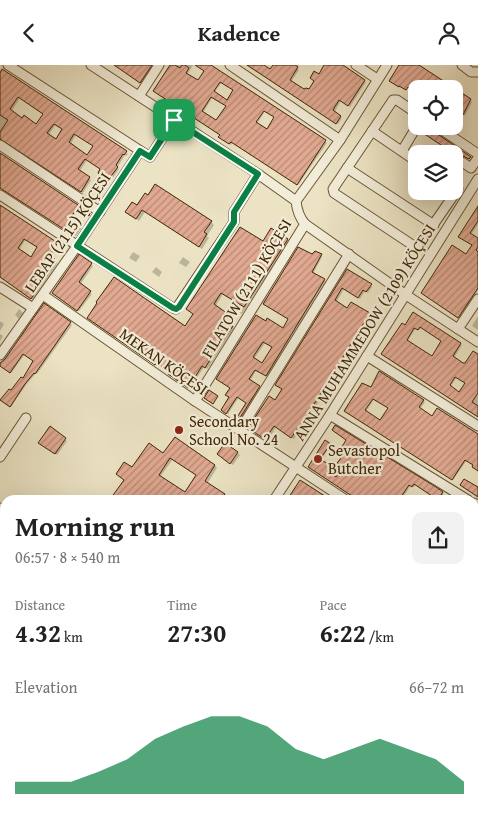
<!DOCTYPE html>
<html lang="en">
<head>
<meta charset="utf-8">
<style>
	body { margin:0; font-family:"Gentium Book Plus",serif; background:#f2f2f2; color:#222; height:100vh; display:flex; flex-direction:column; font-size:19px; white-space:nowrap }
	* { box-sizing:border-box; margin:0 }
	p { font-size:16px; color:#767676 }
	.icon { flex:none; width:28px; height:28px; fill:none; stroke:currentColor; stroke-width:2; stroke-linecap:round; stroke-linejoin:round }
	.map { position:relative; flex:1; overflow:hidden }
	.drawer { position:absolute; left:0px; top:430px; width:479px; height:320px; display:flex; flex-direction:column; background:#fff; border-radius:15px 15px 0 0; box-shadow:0 5px 20px #0002 }
	.drawer>* { flex:none }
	.buttons { position:absolute; left:408px; top:15px; display:grid; gap:10px }
	.buttons a { display:grid; place-items:center; width:55px; height:55px; border-radius:10px; background:#fff; box-shadow:0 5px 20px #0002; font-size:25px }
	.pin { position:absolute; display:grid; place-items:center; width:42px; height:42px; color:#fff; margin:-21px; border-radius:10px; box-shadow:0 2px 8px #0006 }
	.round { display:grid; place-items:center; flex:none; width:52px; height:52px; border-radius:10px; background:#f2f2f2 }
	.summary { display:flex; align-items:center; justify-content:space-between; height:85px; padding:0 15px }
	h1 { font-size:28px; font-weight:800; line-height:38px }
	.metrics { display:grid; grid-template-columns:repeat(3,1fr); gap:8px; height:85px; padding:5px 15px }
	.metrics div { display:grid; align-content:center }
	.metrics b { font-size:25px; font-weight:800 }
	.metrics small { font-size:14px; font-weight:400 }
	.metrics p { font-size:14px }
	.chart { height:140px; padding:10px 15px }
	.chart p { display:flex; justify-content:space-between }
	.chart svg { width:100%; height:90px; margin-top:5px; fill:#0b8043; opacity:.7 }
	header { display:flex; justify-content:space-between; align-items:center; height:65px; padding:0 15px; background:#fff; font-size:22px; font-weight:800 }
	.map>svg:first-child { display:block }
</style>
</head>
<body>
<header><svg class="icon" aria-label="back" viewBox="0 0 24 24"><path d="M15 5l-7 7 7 7"/></svg>Kadence<svg class="icon" aria-label="person" viewBox="0 0 24 24"><circle cx="12" cy="8" r="4"/><path d="M4 21q1-7 8-7t8 7"/></svg></header>
<div class="map">
<svg width="478" height="750" viewBox="0 0 478 750">
	<defs>
		<pattern id="building-hatch" width="6" height="6" patternUnits="userSpaceOnUse" patternTransform="scale(1.25)"><rect width="6" height="6" fill="#e1a992"/><path d="M-1 1l2-2M0 6l6-6M5 7l2-2" fill="none" stroke="#b88975"/></pattern>
	</defs>
	<rect width="100%" height="100%" fill="#ebe3c4"/>
	<filter id="stains"><feTurbulence type="fractalNoise" baseFrequency=".004" numOctaves="4"/><feColorMatrix values="0 0 0 0 .2 0 0 0 0 .09 0 0 0 0 .02 0 0 0 .5 -.17"/></filter>
	<radialGradient id="worn" r=".72"><stop offset=".6" stop-color="#630" stop-opacity="0"/><stop offset="1" stop-color="#630" stop-opacity=".3"/></radialGradient>
	<g fill="#0003" fill-rule="evenodd">
		<polygon points="114,0 154,0 142,18"/>
		<path d="M172,0H193L187,10L198,17L205,6L196,0H208L325,76L327,78L298,120L233,77L231,80L221,73L222,70L156,27ZM222,17L234,25L227,36L214,28ZM212,33L227,41L216,57L203,48ZM265,46L275,52L267,66L257,59Z"/>
		<polygon points="246,0 262,0 271,6 274,0 299,0 297,3 299,5 291,17 305,26 309,26 326,0 340,0 366,17 350,42 341,36 334,48 342,53 338,59"/>
		<path d="M0,10L126,87L128,89L126,91L125,90L117,103L119,104L111,116L101,110L102,105L87,95L79,107L91,115L83,128L6,76H0ZM20,33L44,50L37,60L22,55L11,47ZM56,59L64,64L56,76L48,71ZM76,70L94,81L88,91L70,80Z"/>
		<polygon points="454,24 472,37 465,51 462,48 454,61 454,42 458,34 454,31"/>
		<polygon points="411,53 416,55 416,61 425,61 472,95 466,92 462,93 424,67 420,62 415,62 409,57"/>
		<polygon points="0,89 91,151 79,144 72,154 82,162 76,171 0,121"/>
		<path d="M0,142L59,181L51,192L56,196L57,199L33,234L0,212ZM26,174L39,183L31,194L19,185Z"/>
		<polygon points="137,142 211,157 214,160 207,171 209,173 202,184 145,147 139,156 127,147"/>
		<polygon points="478,143 478,159 471,170 478,175 478,225 459,253 424,229 466,191 473,181 460,171"/>
		<polygon points="272,165 289,176 242,249 240,248 244,241 223,229 215,242 229,252 225,257 234,263 210,300 207,304 204,302 190,323 171,311 171,307 159,299 157,301 90,254 185,262 264,178"/>
		<polygon points="133,187 140,191 136,197 129,193"/>
		<path d="M321,190L322,192L313,209L326,216L268,311L256,306L250,316L260,324L240,356L237,354L248,338L239,332L228,349L224,347L230,332L231,323L256,251L283,265L289,254L313,191ZM265,278L273,282L263,299L254,294Z"/>
		<polygon points="183,192 190,197 186,202 179,198"/>
		<polygon points="91,199 93,201 80,220 92,229 79,246 55,230"/>
		<polygon points="156,202 162,207 159,212 152,207"/>
		<polygon points="347,206 372,222 368,228 365,226 360,234 344,224 336,238 348,245 371,250 312,348 294,374 276,362 270,372 273,375 271,378 252,365 283,324"/>
		<polygon points="44,240 72,260 37,309 36,308 26,320 11,342 3,336 23,315 34,296 25,289 11,308 0,300"/>
		<polygon points="19,244 23,248 19,254 15,250"/>
		<path d="M413,249L462,280L454,293L466,300L478,290V351L384,290ZM421,262L443,276L432,293L407,277L416,263L420,265ZM457,312L466,318L460,328L450,322Z"/>
		<polygon points="478,251 478,265 472,261"/>
		<polygon points="0,256 4,259 0,266"/>
		<polygon points="0,269 3,271 0,277"/>
		<path d="M363,320L423,336L425,337L420,344L432,353L478,371V405L467,395L453,415L347,347ZM374,334L389,343L380,356L366,347Z"/>
		<path d="M335,362L442,428L444,430L440,435L416,419L414,422L411,420L402,434L404,435H359L310,403L326,377L340,386L347,376ZM328,384L342,393L344,402L337,413L329,408L330,403L321,396Z"/>
		<polygon points="65,374 67,376 57,390 42,380"/>
		<polygon points="238,388 240,390 233,400 221,391"/>
		<path d="M163,390L215,401L217,403L207,419L224,430L226,432L224,435H112L133,404ZM173,394L198,410L185,429L160,412Z"/>
		<polygon points="474,448 478,451 478,463 475,461 474,463"/>
		<polygon points="0,456 5,460 5,522 0,518"/>
		<polygon points="474,479 478,481 478,488 474,495"/>
		<polygon points="474,500 478,502 478,513 474,510"/>
		<polygon points="477,532 478,541 476,540 474,544 474,537"/>
		<polygon points="0,539 5,542 5,603 0,600"/>
		<polygon points="0,620 5,624 5,631 3,630 0,633"/>
		<polygon points="476,625 478,626 478,711 474,717 474,629"/>
		<polygon points="0,644 5,648 5,685 0,682"/>
		<polygon points="0,733 5,736 5,745 17,745 25,750 0,750 0,744 2,741 0,740"/>
		<polygon points="99,745 114,745 117,747 118,745 137,745 134,750 106,750"/>
		<polygon points="396,745 417,745 422,749 421,750 393,750"/>
		<polygon points="438,745 447,745 453,750 435,750"/>
	</g>
	<g fill="url(#building-hatch)" stroke="#402605" fill-rule="evenodd">
		<polygon points="114,0 152,0 140,18"/>
		<path d="M170,0H175L180,3L182,0H185L189,3L186,8L198,15L204,6L195,0H211L326,75L297,120L231,77L229,79L218,72L220,70L153,26ZM220,17L233,25L227,35L214,26ZM211,32L226,41L216,55L202,46ZM264,46L274,52L267,64L256,57Z"/>
		<polygon points="247,0 264,0 270,4 273,0 295,0 298,2 290,15 304,24 306,23 309,24 314,16 310,13 314,6 319,9 324,0 343,0 365,15 348,41 339,35 333,45 341,51 336,59"/>
		<polygon points="399,0 419,0 471,34 463,50 460,48 454,57 454,24 416,24 416,27 408,22 406,25 399,21 399,22 389,16"/>
		<path d="M2,4L127,86L124,90L123,89L116,100L118,102L108,115L98,108L100,104L85,94L78,104L90,112L81,127L0,74V67L8,55L0,50V8ZM18,32L43,49L36,59L24,50L22,53L10,44ZM54,59L62,64L56,74L47,68ZM74,69L93,81L87,90L69,77Z"/>
		<polygon points="418,61 430,61 433,66 471,92 469,94 463,91 459,92 420,66"/>
		<polygon points="0,88 90,148 89,151 77,143 71,152 81,159 73,170 0,123"/>
		<polygon points="155,119 212,156 204,167 207,169 199,182 142,145 136,154 125,147 132,137 137,140 145,128 148,130"/>
		<path d="M0,140L58,178L50,190L55,194L54,196L56,197L31,234L0,212ZM24,174L37,182L31,192L18,183Z"/>
		<polygon points="478,141 478,156 470,168 478,173 478,182 476,185 478,187 478,223 458,253 421,228 452,180 466,189 472,180 458,172"/>
		<polygon points="240,162 263,176 271,163 288,174 244,242 221,228 214,239 228,249 224,255 233,261 208,298 205,303 202,301 188,323 168,309 170,306 156,298 155,300 87,253 97,238 96,237 114,212 185,261 193,249 186,244"/>
		<path d="M298,182L312,189L315,186L322,189L312,207L325,214L266,311L255,305L249,314L260,321L238,356L236,354L246,338L237,332L226,349L221,345L229,332L225,330L230,323L216,314L256,250L266,256L267,253L283,263L288,254L263,239ZM263,277L272,282L262,298L253,292Z"/>
		<polygon points="79,189 92,198 79,217 91,226 77,246 52,228"/>
		<polygon points="347,204 372,219 366,227 363,225 358,233 342,223 335,235 347,243 351,237 370,248 310,346 291,373 274,361 268,370 272,372 269,377 248,363 269,331 275,335 282,324 275,320"/>
		<polygon points="44,238 71,257 35,309 34,308 25,319 10,342 0,335 9,324 11,325 21,312 23,313 33,296 23,289 10,308 0,301 0,298 5,294"/>
		<path d="M413,247L461,278L453,291L463,298H465L473,286L478,289V328L472,337L478,341V352L381,289L402,258L405,260ZM420,262L441,276L432,291L407,275L414,263L418,265ZM455,312L465,318L459,327L450,320Z"/>
		<path d="M379,306L424,335L419,342L432,351L437,343L478,369V406L472,402L473,400L465,395L452,415L344,346L362,318L371,322ZM373,334L388,343L380,355L365,345Z"/>
		<polygon points="209,325 218,331 213,339 204,333"/>
		<path d="M335,360L436,422L443,427L438,435L414,419L412,422L409,420L401,432L406,435H358L308,402L325,375L340,385L346,375L332,365ZM327,384L341,393L337,398L343,402L336,412L328,406L330,400L320,394Z"/>
		<polygon points="50,361 66,373 55,389 38,378"/>
		<path d="M175,372L215,400L205,416L225,429L221,435H115L111,433L124,415L116,409L124,397L132,402L149,378L163,388ZM170,393L196,410L185,427L159,410Z"/>
		<polygon points="225,378 238,387 230,399 217,389"/>
		<polygon points="464,414 478,422 478,432 460,420"/>
		<polygon points="300,415 314,424 331,435 287,435"/>
	</g>
	<g fill="none" stroke-linecap="round" stroke-linejoin="round">
		<defs>
			<g id="minor">
				<polyline points="8,0 150,92 174,55"/>
				<polyline points="91,0 258,109 296,136"/>
				<polyline points="230,0 340,75"/>
				<polyline points="356,0 377,14"/>
				<polyline points="462,0 471,7 478,7"/>
				<polyline points="139,31 159,0"/>
				<polyline points="416,48 397,35 393,35 333,124 334,128 417,183 458,124"/>
				<polyline points="436,61 478,89"/>
				<polyline points="372,66 416,96"/>
				<polyline points="0,80 100,147"/>
				<polyline points="402,86 414,66"/>
				<polyline points="462,97 471,103 478,93"/>
				<polyline points="347,103 434,160"/>
				<polyline points="0,130 173,243 176,244 234,157 234,147 258,109"/>
				<polyline points="305,159 406,230 478,277"/>
				<polyline points="0,222 33,243"/>
				<polyline points="43,230 195,336 346,435"/>
				<polyline points="458,264 478,234"/>
				<polyline points="0,290 77,181 140,86"/>
				<polyline points="367,291 478,361"/>
				<path d="M195,336L305,159C299,152 297,146 296,136L340,75L387,0"/>
				<polyline points="330,350 468,435"/>
				<polyline points="240,365 349,189"/>
				<polyline points="0,392 26,353"/>
				<polyline points="274,435 330,350 478,114"/>
				<polyline points="474,438 478,441"/>
				<polyline points="0,443 5,447"/>
				<polyline points="474,519 478,522"/>
				<polyline points="0,527 5,531"/>
				<polyline points="474,589 478,582"/>
				<polyline points="0,611 5,614"/>
				<polyline points="474,724 478,718"/>
				<polyline points="366,750 370,745"/>
				<polyline points="457,750 461,745"/>
			</g>
			<g id="major">
				<polyline points="0,703 5,706"/>
				<polyline points="0,720 5,723"/>
				<polyline points="37,745 44,750"/>
				<polyline points="61,745 68,750"/>
				<polyline points="82,745 89,750"/>
			</g>
		</defs>
		<use href="#minor" stroke="#6b5535" stroke-width="11"/>
		<use href="#major" stroke="#402605" stroke-width="14"/>
		<use href="#minor" stroke="#f2edd9" stroke-width="9"/>
		<use href="#major" stroke="#e6c282" stroke-width="11"/>
	</g>
	<g fill="none" stroke-linecap="round" stroke-linejoin="round">
		<defs>
			<polygon id="route" points="174,55 258,109 234,147 234,157 179,242 176,244 173,243 77,181 140,86 150,92"/>
		</defs>
		<use href="#route" stroke="#fff" stroke-width="10"/>
		<use href="#route" stroke="#0b8043" stroke-width="6"/>
	</g>
	<g fill="#8f2418" stroke="#f2edd9" stroke-width="2">
		<circle cx="179" cy="365" r="5"/>
		<circle cx="318" cy="394" r="5"/>
	</g>
	<g text-anchor="middle" dominant-baseline="central" stroke-width="4.5" stroke-linejoin="round" paint-order="stroke">
		<g font-size="16" fill="#402605" stroke="#f2edd9">
			<text transform="translate(67 167) rotate(-56)">LEBAP (2115) KÖÇESI</text>
			<text transform="translate(246 223) rotate(-59)">FILATOW (2111) KÖÇESI</text>
			<text transform="translate(364 267) rotate(-58)">ANNA MUHAMMEDOW (2109) KÖÇESI</text>
			<text transform="translate(164 296) rotate(35)">MEKAN KÖÇESI</text>
		</g>
		<g font-size="16" fill="#402605" stroke="#f2edd9" text-anchor="start">
			<text x="189" y="356">Secondary<tspan x="189" dy="18">School No. 24</tspan></text>
			<text x="328" y="385">Sevastopol<tspan x="328" dy="18">Butcher</tspan></text>
		</g>
	</g>
	<rect width="100%" height="100%" filter="url(#stains)"/>
	<rect width="100%" height="100%" fill="url(#worn)"/>
</svg>
<div class="buttons">
<a><svg class="icon" aria-label="locate" viewBox="0 0 24 24"><circle cx="12" cy="12" r="6"/><path d="M12 2v4M12 18v4M2 12h4M18 12h4"/></svg></a>
<a><svg class="icon" aria-label="layers" viewBox="0 0 24 24"><path d="M12 4l9 5-9 5-9-5zM3 14l9 5 9-5"/></svg></a>
</div>
<div class="pin" style="left:174px;top:55px;background:#1e9e55"><svg class="icon" aria-label="arrive" viewBox="0 0 24 24"><path d="M6 21V4h12l-3 4 3 4H6"/></svg></div>
<section class="drawer">
<div class="summary"><div><h1>Morning run</h1><p>06:57 · 8 × 540 m</p></div><a class="round"><svg class="icon" aria-label="share" viewBox="0 0 24 24"><path d="M12 15V3M7 8l5-5 5 5M5 13v7h14v-7"/></svg></a></div>
<div class="metrics">
<div><p>Distance</p><b>4.32<small> km</small></b></div>
<div><p>Time</p><b>27:30</b></div>
<div><p>Pace</p><b>6:22<small> /km</small></b></div>
</div>
<div class="chart"><p><span>Elevation</span>66–72 m</p>
<svg viewBox="0 0 160 44" preserveAspectRatio="none"><path d="M0 44V38L10 38L20 38L30 33L40 27L50 17L60 11L70 6L80 6L90 11L100 22L110 27L120 22L130 17L140 22L150 27L160 38V44z"/></svg>
</div>
</section>
</div>
</body>
</html>
